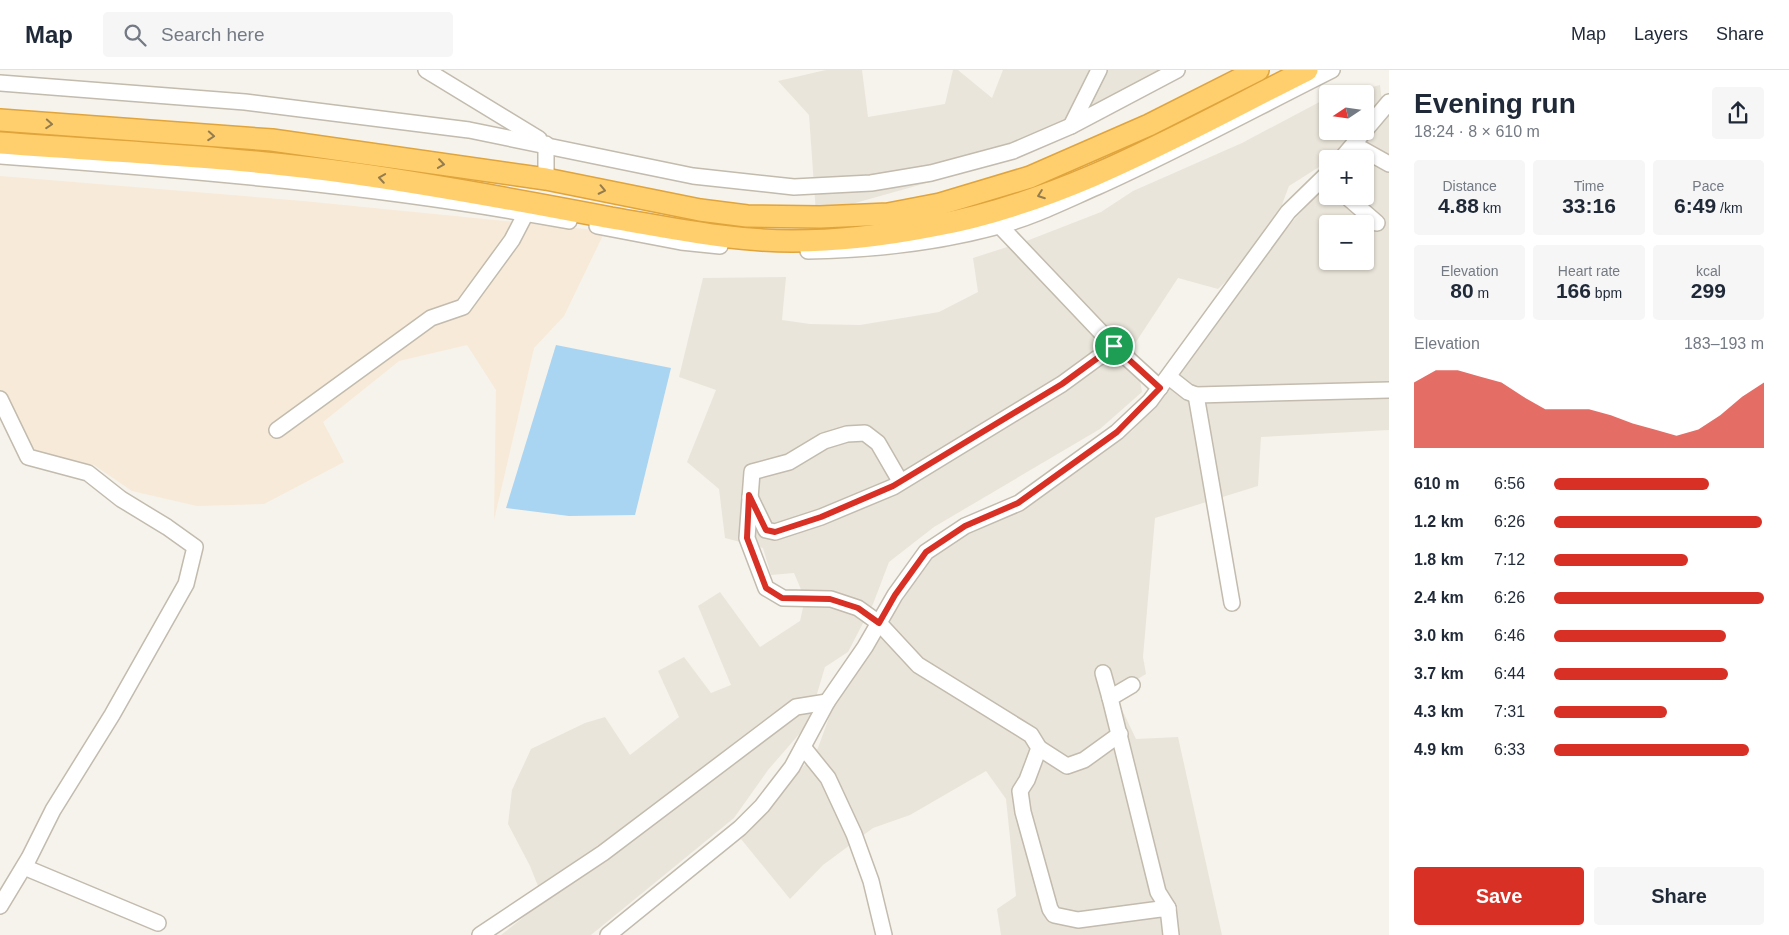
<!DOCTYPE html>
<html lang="en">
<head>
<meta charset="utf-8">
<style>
	body { margin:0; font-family:Helvetica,sans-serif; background:#f6f6f7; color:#1f2937; height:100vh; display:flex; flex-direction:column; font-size:19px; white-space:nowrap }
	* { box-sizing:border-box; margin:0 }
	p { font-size:16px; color:#747a83 }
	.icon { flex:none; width:28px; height:28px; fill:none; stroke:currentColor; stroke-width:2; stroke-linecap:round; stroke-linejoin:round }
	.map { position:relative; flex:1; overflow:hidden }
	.sheet { display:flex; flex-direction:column; background:#fff; width:400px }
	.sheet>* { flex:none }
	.needle { width:32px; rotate:257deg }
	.tools { position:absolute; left:1319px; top:15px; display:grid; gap:10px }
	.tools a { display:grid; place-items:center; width:55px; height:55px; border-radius:5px; background:#fff; box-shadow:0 1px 4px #0004; font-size:25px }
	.pin { position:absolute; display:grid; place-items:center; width:42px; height:42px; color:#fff; margin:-21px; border:2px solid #fff; border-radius:50%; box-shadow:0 1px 5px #0007 }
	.round { display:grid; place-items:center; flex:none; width:52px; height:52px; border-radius:5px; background:#f6f6f7 }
	.head { display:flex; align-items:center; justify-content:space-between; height:85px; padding:0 25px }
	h1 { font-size:28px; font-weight:600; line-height:38px }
	.metrics { display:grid; grid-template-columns:repeat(3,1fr); gap:8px; height:85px; padding:5px 25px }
	.metrics div { display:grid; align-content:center; border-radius:5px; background:#f6f6f7; text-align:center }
	.metrics b { font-size:21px; font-weight:600 }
	.metrics small { font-size:14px; font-weight:400 }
	.metrics p { font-size:14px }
	.chart { height:140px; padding:10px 25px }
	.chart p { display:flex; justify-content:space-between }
	.chart svg { width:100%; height:90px; margin-top:5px; fill:#d93025; opacity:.7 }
	.action { display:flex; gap:10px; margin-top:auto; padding:10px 25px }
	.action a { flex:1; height:58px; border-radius:5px; background:#d93025; color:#fff; font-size:20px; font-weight:600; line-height:58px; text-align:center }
	.action a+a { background:#f6f6f7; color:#1f2937 }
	ul { padding:0 25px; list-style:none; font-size:16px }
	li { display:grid; grid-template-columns:80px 60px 1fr; align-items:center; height:38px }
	li i { height:12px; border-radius:6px; background:#d93025 }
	header { display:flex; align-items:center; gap:30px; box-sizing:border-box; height:70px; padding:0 25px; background:#fff; border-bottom:1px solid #e0e1e3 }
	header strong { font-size:24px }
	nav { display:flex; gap:28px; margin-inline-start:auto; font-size:18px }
	.search { width:350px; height:45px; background:#f6f6f7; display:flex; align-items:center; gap:12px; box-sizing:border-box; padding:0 18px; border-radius:5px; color:#747a83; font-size:19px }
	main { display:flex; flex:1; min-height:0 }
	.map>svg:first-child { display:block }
</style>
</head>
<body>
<header>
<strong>Map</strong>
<div class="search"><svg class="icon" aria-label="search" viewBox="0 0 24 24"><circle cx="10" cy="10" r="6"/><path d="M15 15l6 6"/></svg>Search here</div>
<nav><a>Map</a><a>Layers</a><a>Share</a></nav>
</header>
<main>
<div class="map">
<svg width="1389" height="865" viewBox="0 0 1389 865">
	<rect width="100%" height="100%" fill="#f6f3ec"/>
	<g fill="#eae5da" fill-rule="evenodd">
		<polygon points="826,0 862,0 868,47 945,34 953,0 958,0 992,28 1003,0 1168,0 1025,83 980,98 816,144 809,45 778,11"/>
		<polygon points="1380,15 1383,40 1355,75 1333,89 1328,89 1327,92 1289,116 1269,170 1218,219 1178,208 1134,275 1142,322 1100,359 934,457 889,492 873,534 848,582 825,597 808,654 768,700 734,748 591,865 501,865 544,831 530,796 508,754 512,720 531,679 585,653 605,647 630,685 679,647 658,601 684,587 711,623 731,615 698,536 720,522 760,577 800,551 805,529 794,503 771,505 763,478 725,468 719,419 687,392 716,320 679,307 703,208 786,207 782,250 810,254 860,255 939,242 978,222 973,188 1029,170 1101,142 1133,121 1242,73 1327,28 1328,61 1365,61 1365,24 1344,24"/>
		<path d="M1389,44V360L1261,367L1258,416L1155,448L1143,587L1146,604L1114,623L1136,669L1178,667L1222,865H1001L997,839L1016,826L1006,729L986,701L910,745L873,758L823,795L790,829L741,769L765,744L818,678L832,639L930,488L966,463L1064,408L1132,361L1159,330L1199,264L1292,152L1327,115L1328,126H1365V89H1352ZM1328,154H1365V191H1328Z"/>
	</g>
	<polygon fill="#f7ead8" points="0,106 303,131 605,161 564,246 534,278 494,450 496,320 467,275 399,291 323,352 344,392 264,434 197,436 132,421 94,395 28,387 0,329"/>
	<polygon fill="#a9d4f2" points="556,275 671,298 635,445 569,446 506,438"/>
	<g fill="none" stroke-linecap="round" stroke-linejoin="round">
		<defs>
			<g id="minor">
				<polyline points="426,0 539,69"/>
				<polyline points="0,13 245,32 469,60 693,106 794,117 871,113 931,103 1013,81 1071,56 1177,0"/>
				<polyline points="1071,56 1099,0"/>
				<polyline points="546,74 546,109"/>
				<polyline points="1355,75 1389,94"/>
				<path d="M0,86C190,100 382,116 569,151"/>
				<polyline points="1341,89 1389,32"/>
				<polyline points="1346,126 1377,153"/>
				<polyline points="597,156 681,172 720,176"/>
				<path d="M808,181C872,180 936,173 999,156C1033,147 1065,131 1097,117C1177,81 1254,39 1332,0"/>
				<polyline points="1114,276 1160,318"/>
				<polyline points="1169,307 1188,322 1196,325 1389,320"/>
				<polyline points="1196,325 1232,533"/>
				<polyline points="0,329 28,387 88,403 121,429 167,457 195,477 186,514 112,645 53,740 29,788 0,836"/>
				<polyline points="277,360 431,248 463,237 512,170 526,143"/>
				<polyline points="900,411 878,373 865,363 847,364 824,371 789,392 752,402 747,468 766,518 783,528 831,529 858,538 879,553 918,595 1031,665 1039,678 1027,710 1020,721 1023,742 1050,839 1054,845 1078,850 1168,838 1171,865"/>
				<polyline points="750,427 766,460 775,462 821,447 893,417 1062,314 1114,276 1000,156"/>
				<polyline points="1103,603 1110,628"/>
				<polyline points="1132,615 1110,628 1158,822 1168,838"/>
				<polyline points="803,677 828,708 854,764 871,811 884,865"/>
				<polyline points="1039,678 1067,696 1084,690 1120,664"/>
				<polyline points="24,797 158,853"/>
				<polyline points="480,865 603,783 796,637 827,632"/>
				<polyline points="608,865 740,758 762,736 792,697 827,632 865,577 895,525 926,482 965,456 1019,433 1117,362 1150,331 1288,142 1328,103"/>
			</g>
			<g id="highway">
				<polyline points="0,50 272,70 546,109 700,140 747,146 820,147 888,144 940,134 1030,107 1149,55 1258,0"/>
				<path d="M0,73C119,82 239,87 357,104C442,116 527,132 611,148C671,158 731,171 792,171C839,171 887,165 933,156C1066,132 1187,60 1307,0"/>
			</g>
		</defs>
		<use href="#minor" stroke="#c2bbae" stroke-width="18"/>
		<use href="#highway" stroke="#e0a43c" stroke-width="24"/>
		<use href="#minor" stroke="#fff" stroke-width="15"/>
		<use href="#highway" stroke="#ffcf6e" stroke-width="21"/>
	</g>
	<defs><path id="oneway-chevron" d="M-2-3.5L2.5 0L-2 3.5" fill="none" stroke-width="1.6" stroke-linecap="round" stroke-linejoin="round" transform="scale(1.25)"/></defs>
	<g stroke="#937c4e">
		<use href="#oneway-chevron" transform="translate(49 54) rotate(4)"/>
		<use href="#oneway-chevron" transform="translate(211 66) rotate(4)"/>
		<use href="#oneway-chevron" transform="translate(441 94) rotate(8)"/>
		<use href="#oneway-chevron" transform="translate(382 108) rotate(-171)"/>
		<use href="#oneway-chevron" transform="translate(602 120) rotate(12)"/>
		<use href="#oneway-chevron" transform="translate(1041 125) rotate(160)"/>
	</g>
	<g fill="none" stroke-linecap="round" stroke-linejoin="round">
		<defs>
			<polygon id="route" points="1114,276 1160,318 1117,362 1018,433 965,456 926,482 895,525 879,553 858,538 830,529 782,528 766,518 747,468 749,425 766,460 775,462 821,447 893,416 1062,314"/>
		</defs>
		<use href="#route" stroke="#fff" stroke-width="10"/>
		<use href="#route" stroke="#d93025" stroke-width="6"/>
	</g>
</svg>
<div class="tools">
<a><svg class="needle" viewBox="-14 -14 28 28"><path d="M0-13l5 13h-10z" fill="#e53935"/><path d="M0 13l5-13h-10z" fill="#747a83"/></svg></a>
<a>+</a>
<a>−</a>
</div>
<div class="pin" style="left:1114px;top:276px;background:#1e9e55"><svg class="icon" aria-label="arrive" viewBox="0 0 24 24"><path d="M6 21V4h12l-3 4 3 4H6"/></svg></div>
</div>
<section class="sheet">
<div class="head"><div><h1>Evening run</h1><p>18:24 · 8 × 610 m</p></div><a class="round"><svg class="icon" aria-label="share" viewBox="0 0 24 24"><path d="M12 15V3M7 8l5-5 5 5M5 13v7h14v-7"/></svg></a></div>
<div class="metrics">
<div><p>Distance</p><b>4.88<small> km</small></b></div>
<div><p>Time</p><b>33:16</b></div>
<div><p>Pace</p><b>6:49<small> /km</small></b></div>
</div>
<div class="metrics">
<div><p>Elevation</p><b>80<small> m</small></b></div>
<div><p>Heart rate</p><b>166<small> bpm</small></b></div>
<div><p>kcal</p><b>299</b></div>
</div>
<div class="chart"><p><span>Elevation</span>183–193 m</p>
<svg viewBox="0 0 160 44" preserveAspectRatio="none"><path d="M0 44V12L10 6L20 6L30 9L40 12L50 19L60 25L70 25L80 25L90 28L100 32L110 35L120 38L130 35L140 28L150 19L160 12V44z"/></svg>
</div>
<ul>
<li><b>610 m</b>6:56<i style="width:74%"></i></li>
<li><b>1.2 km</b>6:26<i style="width:99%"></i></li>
<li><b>1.8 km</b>7:12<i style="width:64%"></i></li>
<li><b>2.4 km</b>6:26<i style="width:100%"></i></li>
<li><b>3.0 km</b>6:46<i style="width:82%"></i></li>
<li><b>3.7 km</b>6:44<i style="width:83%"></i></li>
<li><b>4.3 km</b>7:31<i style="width:54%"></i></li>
<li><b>4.9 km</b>6:33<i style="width:93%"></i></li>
</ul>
<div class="action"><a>Save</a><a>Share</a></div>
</section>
</main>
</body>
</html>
